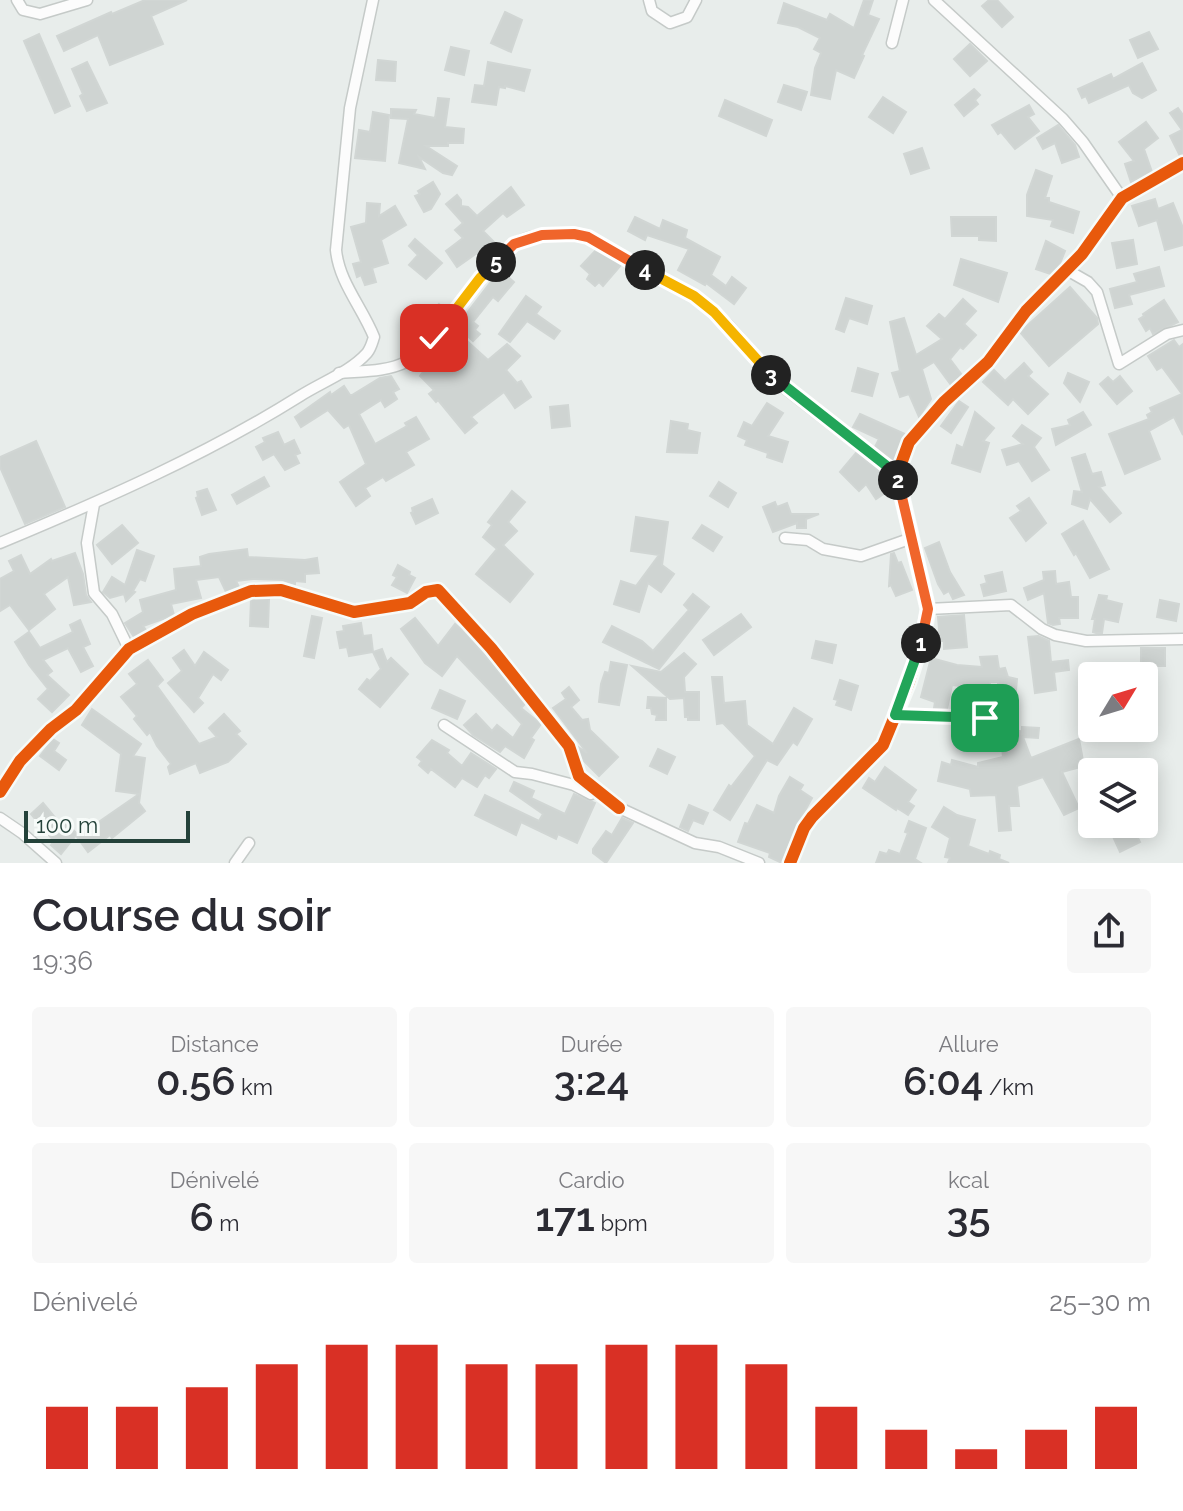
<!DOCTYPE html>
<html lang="fr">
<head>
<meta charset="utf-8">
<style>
	body { margin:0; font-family:Raleway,sans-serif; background:#f7f7f7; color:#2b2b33; height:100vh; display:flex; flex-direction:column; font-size:30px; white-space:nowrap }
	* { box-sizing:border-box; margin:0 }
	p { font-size:26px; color:#7c7c81 }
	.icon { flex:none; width:44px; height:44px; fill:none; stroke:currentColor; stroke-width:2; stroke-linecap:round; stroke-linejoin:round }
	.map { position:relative; height:863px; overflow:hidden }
	.sheet { display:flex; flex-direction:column; background:#fff; flex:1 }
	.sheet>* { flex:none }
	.needle { width:52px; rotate:52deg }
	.buttons { position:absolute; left:1078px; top:662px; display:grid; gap:16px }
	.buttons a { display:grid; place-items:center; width:80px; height:80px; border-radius:8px; background:#fff; box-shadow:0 4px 20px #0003; font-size:40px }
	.scale { position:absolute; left:24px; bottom:20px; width:166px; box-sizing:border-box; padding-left:8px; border:4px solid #24423a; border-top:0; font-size:22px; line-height:28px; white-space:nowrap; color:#24423a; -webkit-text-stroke:6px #f7fbf9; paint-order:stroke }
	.pin { position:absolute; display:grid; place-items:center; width:68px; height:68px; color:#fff; margin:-34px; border-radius:16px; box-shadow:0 4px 12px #0006 }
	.km { position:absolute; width:40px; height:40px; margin:-20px; border-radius:50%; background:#222; color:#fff; font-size:22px; line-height:40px; text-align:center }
	.round { display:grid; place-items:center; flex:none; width:84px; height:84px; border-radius:8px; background:#f7f7f7 }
	.head { display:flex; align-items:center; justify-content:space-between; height:136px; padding:0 32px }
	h1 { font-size:44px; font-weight:600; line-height:60px }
	.figures { display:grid; grid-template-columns:repeat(3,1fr); gap:12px; height:136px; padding:8px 32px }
	.figures div { display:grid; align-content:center; border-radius:8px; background:#f7f7f7; text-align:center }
	.figures b { font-size:40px; font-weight:600 }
	.figures small { font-size:22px; font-weight:400 }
	.figures p { font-size:22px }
	.chart { height:224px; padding:16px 32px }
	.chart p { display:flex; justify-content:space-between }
	.chart svg { width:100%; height:144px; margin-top:8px; stroke:#d93025; stroke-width:6 }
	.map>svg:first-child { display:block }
</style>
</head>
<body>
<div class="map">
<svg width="1183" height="863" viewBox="0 0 1183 863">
	<rect width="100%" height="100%" fill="#e8edeb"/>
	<g fill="#cfd4d2" stroke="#d1d6d4" stroke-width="2">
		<polygon points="145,0 187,0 151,16 163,44 110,65 98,35 64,51 57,36 111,12 112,14"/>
		<polygon points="864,0 873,0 868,15 879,19 862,55 864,56 854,78 836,70 830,99 811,95 815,68 821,53 814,49 820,38 798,27 778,23 784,3 827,20 830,14 854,28"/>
		<polygon points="989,0 997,0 1013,17 1002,27 982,6"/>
		<polygon points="505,12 522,20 511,52 491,43"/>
		<polygon points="1149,32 1158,49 1138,58 1130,40"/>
		<polygon points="39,34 70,106 55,113 24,41"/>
		<polygon points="970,44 987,61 970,76 954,59"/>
		<polygon points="451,47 469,51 464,75 445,70"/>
		<polygon points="378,60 396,62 395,81 376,80"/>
		<polygon points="87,62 107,103 87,111 80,96 83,94 72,69"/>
		<polygon points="488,62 530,70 524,91 505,86 505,88 499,87 496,105 472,102 475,85 484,86"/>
		<polygon points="1142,63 1156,90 1142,98 1133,93 1129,85 1089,103 1086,96 1082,98 1078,89 1111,74 1113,79"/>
		<polygon points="784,85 807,92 801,110 778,102"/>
		<polygon points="974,89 980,95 975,100 978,104 964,116 955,105"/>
		<polygon points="883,97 906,112 893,133 869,117"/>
		<polygon points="438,98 449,99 445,127 464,129 463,143 448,143 448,146 426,146 457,166 452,175 443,173 419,157 425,169 399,163 408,119 391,118 391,109 416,110 414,114 435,118"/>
		<polygon points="725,100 772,120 766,136 719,116"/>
		<polygon points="1029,105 1034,114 1028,117 1039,131 1015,149 1001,132 998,134 992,125"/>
		<polygon points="1178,108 1183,115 1183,155 1180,156 1170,136 1182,130 1170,113"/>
		<polygon points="373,112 389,115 385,161 355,158 359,130 370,132"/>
		<polygon points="1146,122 1158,138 1144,149 1152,172 1131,182 1125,164 1134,161 1119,142"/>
		<polygon points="1058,125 1075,145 1079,157 1062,163 1055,143 1043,149 1037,138"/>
		<polygon points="922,148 929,168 911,174 904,154"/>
		<polygon points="1036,170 1052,176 1045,198 1049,198 1049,202 1079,212 1073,233 1051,226 1053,220 1027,216 1027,195"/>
		<polygon points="433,182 440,194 431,209 424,212 415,196 420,194 418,191"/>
		<polygon points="511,187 524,205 507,217 503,213 483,231 498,246 485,260 477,253 457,267 446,251 463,238 455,230 463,223 446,204 457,195 461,200 461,206 468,207 477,216"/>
		<polygon points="1155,199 1158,209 1173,203 1183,228 1183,245 1165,250 1157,220 1139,226 1132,206"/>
		<polygon points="367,203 380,204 379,216 395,206 406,225 381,240 388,263 372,268 376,282 365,285 361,275 357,277 353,264 361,262 351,227 366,223"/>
		<polygon points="635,217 660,229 663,220 687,230 685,238 720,257 711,275 726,286 732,277 746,288 734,304 706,283 705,285 678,270 689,249 647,235 645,240 628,231"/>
		<polygon points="951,217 996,217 996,241 979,240 979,236 952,236"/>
		<polygon points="415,239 442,263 426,279 409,265 418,255 409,246"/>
		<polygon points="1133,240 1137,264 1117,268 1112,243"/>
		<polygon points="1046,241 1065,251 1059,266 1051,274 1036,269"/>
		<polygon points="596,250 621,265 603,286 599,282 595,286 587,279 590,274 581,266"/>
		<polygon points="961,259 1007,273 998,302 954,285"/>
		<polygon points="1159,267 1164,286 1129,295 1132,304 1115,308 1110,289 1137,282 1134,274"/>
		<polygon points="500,270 514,282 498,301 493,297 473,322 478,326 475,330 480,334 473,341 457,326"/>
		<polygon points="1070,287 1097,318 1098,324 1049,366 1020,332"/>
		<polygon points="526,296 541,307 536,314 560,331 554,339 527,321 510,342 499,334"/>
		<polygon points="846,298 872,306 867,324 849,318 844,332 836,329"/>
		<polygon points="963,299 976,311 964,324 976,335 963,349 960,347 950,359 962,375 951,385 934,362 922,369 931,399 919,417 909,394 900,397 892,373 900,371 890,322 904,318 916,355 942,339 927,326 939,314 945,319"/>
		<polygon points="1164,300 1178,322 1153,334 1150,328 1146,331 1139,319 1144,316 1143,314"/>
		<polygon points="439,304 446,310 424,338 422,336 419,340 410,332 414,329 406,322 417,310 426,318"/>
		<polygon points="1174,340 1179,347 1183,344 1183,435 1174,417 1149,431 1160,459 1125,474 1109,434 1149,419 1147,415 1152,412 1150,408 1182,394 1162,367 1157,370 1148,356"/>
		<polygon points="467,341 488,360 507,344 520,356 506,370 517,383 521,381 531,397 515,408 504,392 471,417 477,423 465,433 438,400 436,402 429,394 434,390 420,376 436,356 451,372 466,358 458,351"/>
		<polygon points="1024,363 1032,372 1028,376 1048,394 1028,414 1013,399 1008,405 983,382 994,370 1005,381"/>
		<polygon points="858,368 878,374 872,396 852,391"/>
		<polygon points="1068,373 1089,382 1080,402 1064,383"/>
		<polygon points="391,376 399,389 393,392 397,399 385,407 381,400 359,414 375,444 407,426 405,423 416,417 429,439 406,452 414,465 386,481 383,477 365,488 370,496 356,506 340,482 366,464 349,425 344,428 328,410 301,427 295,417 330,392 331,395 344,386 350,395 352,395 380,378"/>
		<polygon points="1120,376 1132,391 1117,404 1100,384 1108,377 1113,382"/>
		<polygon points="959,401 968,407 951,433 941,426"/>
		<polygon points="767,403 783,413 768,436 788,442 782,462 767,457 768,453 745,445 747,440 738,436 744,422 752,426"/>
		<polygon points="568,405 570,426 552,428 550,407"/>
		<polygon points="975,412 994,428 983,441 989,443 980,472 952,463 957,445 963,448"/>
		<polygon points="1083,412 1091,425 1056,445 1052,429 1070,425 1068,420"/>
		<polygon points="860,414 905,434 894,460 875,447 879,439 853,427"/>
		<polygon points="671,421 688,424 687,430 700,433 697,453 667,452"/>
		<polygon points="1022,425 1041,438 1034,447 1049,470 1032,481 1019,461 1007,465 1002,450 1023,444 1013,436"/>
		<polygon points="278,432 284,445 294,440 300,453 295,455 299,463 285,470 274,454 263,460 256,447 265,442 263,438"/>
		<polygon points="36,441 65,507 25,524 0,467 0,457"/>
		<polygon points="856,453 881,473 878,476 888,491 876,499 866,484 859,491 840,472"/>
		<polygon points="1085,454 1092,474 1101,472 1105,485 1099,487 1121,513 1110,522 1090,499 1087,509 1072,504 1074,491 1082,492 1072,458"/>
		<polygon points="264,477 269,486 237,504 232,495"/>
		<polygon points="719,482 736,493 728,507 710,496"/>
		<polygon points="207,489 216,510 202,515 196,498 198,497 197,492"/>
		<polygon points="512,491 525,502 508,522 517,531 503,545 533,574 510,602 476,574 497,549 483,537 492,525 488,522"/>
		<polygon points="1029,498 1046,523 1026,541 1010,518 1021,511 1017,506"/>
		<polygon points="432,499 438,513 416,524 411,513 413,512 412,508"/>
		<polygon points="775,502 777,507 787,503 791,514 819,514 806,519 806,528 797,528 797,523 773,532 763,507"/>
		<polygon points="636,517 668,522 662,565 674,574 661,592 648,583 639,612 614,604 621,581 636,586 659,555 631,551"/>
		<polygon points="1083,521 1109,569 1090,578 1076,553 1074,555 1062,534"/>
		<polygon points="122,525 138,543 112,564 97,545"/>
		<polygon points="702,525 722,537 713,551 693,538"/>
		<polygon points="939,542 950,572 964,595 953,599 949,591 944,594 938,584 925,548"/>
		<polygon points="247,549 248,557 305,560 317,558 319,573 305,574 305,582 295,581 295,584 283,580 253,579 236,581 239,587 226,592 219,577 196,580 201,598 171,604 174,615 143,626 146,630 134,637 125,623 143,612 140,600 176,590 174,569 201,566 200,557 209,554"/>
		<polygon points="137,550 154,556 145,581 140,579 133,591 135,592 126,601 124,594 110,598 103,592 112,577 125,585"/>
		<polygon points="75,553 83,574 86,595 91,602 74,605 68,577 44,594 55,609 29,630 10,605 0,611 0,579 14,571 9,561 21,555 30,574 51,559 52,561"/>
		<polygon points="894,553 898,563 901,562 912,590 896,596 891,585 889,586 891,554"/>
		<polygon points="398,565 410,572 409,575 415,578 407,593 392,585 397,577 393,575"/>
		<polygon points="1055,571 1056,584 1069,582 1071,597 1078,597 1078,618 1059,618 1060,624 1053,625 1048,623 1044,593 1028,600 1024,588 1044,580 1043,572"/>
		<polygon points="1002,572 1006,591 984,596 981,585 987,583 985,576"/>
		<polygon points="693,594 709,607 659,669 603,642 612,626 642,641 653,651 689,610 684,605"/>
		<polygon points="1099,595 1107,596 1106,600 1122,604 1118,622 1104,619 1102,633 1096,633 1093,632 1095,619 1092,619"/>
		<polygon points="251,599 269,599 268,627 250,626"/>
		<polygon points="1160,600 1179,604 1176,621 1157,617"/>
		<polygon points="741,614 751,627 714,655 703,640"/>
		<polygon points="964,615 967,647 944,649 944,641 940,641 938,617"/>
		<polygon points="312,616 322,618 314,658 304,656"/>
		<polygon points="415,618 438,646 455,624 467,634 525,704 521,708 541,724 531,738 534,740 524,758 505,746 500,752 473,735 464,725 476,714 492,731 497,725 513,738 522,724 457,656 442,676 425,663 401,629"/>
		<polygon points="80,620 90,644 83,647 93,666 81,672 68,648 43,660 52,671 47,675 69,695 52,712 38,699 48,689 29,665 15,642 29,632 40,648 73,632 70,625"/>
		<polygon points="361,623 363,636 371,635 373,652 349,656 347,647 340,648 337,632 344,631 343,626"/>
		<polygon points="1038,636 1049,641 1051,662 1068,660 1069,670 1054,672 1056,690 1035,693 1028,637"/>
		<polygon points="816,641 836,645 832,663 812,658"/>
		<rect x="1141" y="648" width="24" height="18"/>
		<polygon points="382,649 387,662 391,658 408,674 380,707 359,689 367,679 370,681 381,669 373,652"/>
		<polygon points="184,650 195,666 204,652 228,670 221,680 213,674 198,698 203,703 194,712 168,683 182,671 173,658"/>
		<polygon points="684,653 696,664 684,677 685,692 699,692 699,720 688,720 688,717 685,717 684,698 670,699 632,666 661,672"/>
		<polygon points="997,656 999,669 1005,668 1008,677 1017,679 1016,690 998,686 998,682 990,682 987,711 967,709 970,687 952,685 947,709 934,708 935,702 921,697 931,658 957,665 982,667 980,657"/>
		<polygon points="148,660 163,680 157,686 199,744 217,737 209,728 224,714 240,731 236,734 246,744 228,762 200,773 196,763 170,774 168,767 171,764 157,746 150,732 147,735 134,719 137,716 121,697 137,684 129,674"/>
		<polygon points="611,662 627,665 619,705 599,702 601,684 605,672 609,673"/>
		<polygon points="712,677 722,677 724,703 745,701 747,725 773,744 794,708 812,719 797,745 793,742 777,765 767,760 730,820 714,810 729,785 731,787 755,756 723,723 717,724"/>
		<polygon points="840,680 858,686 851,710 836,705 838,700 834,699"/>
		<polygon points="569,687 579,700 571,707 582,720 588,719 590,730 618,757 599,776 582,759 578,747 587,753 553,708 566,699 562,693"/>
		<polygon points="440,690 465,701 457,719 432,708"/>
		<polygon points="648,697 666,698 666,720 656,720 657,715 652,714 651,708 647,708"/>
		<polygon points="92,709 141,744 133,756 145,758 139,803 145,811 112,838 110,835 88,852 77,837 139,794 116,791 121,754 82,725"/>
		<polygon points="1022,727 1039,728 1038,738 1023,737 1031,758 1079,739 1084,766 1062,772 1079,808 1064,815 1043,777 1017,786 1019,806 1009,806 1011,830 999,831 996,795 971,796 970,789 938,781 942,762 951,765 952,760 978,767 978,763 1003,757 1001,736 1007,736 1006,731 1020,731 1022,735"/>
		<polygon points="53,739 59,743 54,751 66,760 59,770 40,756"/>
		<polygon points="432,740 449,750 447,753 462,766 471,753 496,769 489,778 485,775 477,787 462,778 455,787 431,769 428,773 419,765 422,761 417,757"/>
		<polygon points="658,749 675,757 667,774 650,766"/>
		<polygon points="885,767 916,790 908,802 914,806 908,815 897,808 896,810 863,788 869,778 875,782"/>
		<polygon points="790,777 803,785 800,790 812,798 797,825 782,863 769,857 770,853 738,842 745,823 748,824 757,805 774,813 779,796"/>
		<polygon points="514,782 534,791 531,798 565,814 574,794 595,803 577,843 558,834 556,839 521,822 516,835 475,815 485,795 539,821 543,814 510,791"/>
		<polygon points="43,803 62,826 66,822 77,834 61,854 51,845 54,841 31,814"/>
		<polygon points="689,805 708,813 703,824 693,820 688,831 680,827"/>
		<polygon points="944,807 957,815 975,820 968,846 989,854 990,851 1000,855 999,859 1009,863 948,863 950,858 945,857 950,838 932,827"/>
		<polygon points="622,818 633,823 606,863 593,853 593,849 606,831 612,835"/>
		<polygon points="909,821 926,828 915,859 921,863 876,863 880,852 887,854 889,850 900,854 908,833 905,832"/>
		<polygon points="1123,824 1131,824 1140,842 1120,852 1110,830"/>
	</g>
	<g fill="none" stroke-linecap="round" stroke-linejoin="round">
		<defs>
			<g id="street">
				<polyline points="17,0 23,10 40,14 87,0"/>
				<polyline points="649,0 652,11 670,23 687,17 696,0"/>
				<polyline points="934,0 1063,119 1083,142 1122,198"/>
				<polyline points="892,43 903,0"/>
				<polyline points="1067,270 1088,282 1097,292 1119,364 1167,334 1183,330"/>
				<path d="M339,373C362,371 386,372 406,362C423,353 435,338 446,323C462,302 493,256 515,243C536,232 566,232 588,237L694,296L728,325L781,385L897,475"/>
				<polyline points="94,504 87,543 94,593 112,614 129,649"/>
				<polyline points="785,538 808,540 823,549 861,556 912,538"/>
				<path d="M0,543C103,500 206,455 300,396C322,382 350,372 367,353C371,348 372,343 374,337C362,307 339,282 336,250L350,108L373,0"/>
				<polyline points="928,609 1011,605 1042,629 1055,635 1086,641 1183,639"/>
				<polyline points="895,715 985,718"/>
				<polyline points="444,725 515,772 532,774 574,785 591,794"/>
				<polyline points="0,792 20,761 51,729 76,710 129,649 192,614 251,591 281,590 354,612 410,603 426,592 438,590 491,648 569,746 579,776 619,808"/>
				<polyline points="613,805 695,843 719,847 759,863"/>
				<polyline points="0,818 22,833 56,863"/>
				<polyline points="235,863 249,843"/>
				<polyline points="790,863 804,828 812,817 883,745 909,682 924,634 928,609 897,475 909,442 944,402 988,362 1026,311 1082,254 1122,198 1183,163"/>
			</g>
		</defs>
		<use href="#street" stroke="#c5cac8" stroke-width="13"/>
		<use href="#street" stroke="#fcfcfc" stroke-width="10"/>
		<defs>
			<g id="cycleway">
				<polyline points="0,792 20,761 51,729 76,710 129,649 192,614 251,591 281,590 354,612 410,603 426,592 438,590 491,648 569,746 579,776 619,808"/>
				<polyline points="790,863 804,828 812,817 883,745 909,682 924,634 928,609 897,475 909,442 944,402 988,362 1026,311 1082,254 1122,198 1183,163"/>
			</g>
		</defs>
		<use href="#cycleway" stroke="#f7fbf9" stroke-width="17"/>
		<use href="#cycleway" stroke="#e8590c" stroke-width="12"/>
	</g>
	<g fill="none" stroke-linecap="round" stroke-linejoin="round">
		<defs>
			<polyline id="split-1" points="921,643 895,715 985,718"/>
			<polyline id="split-2" points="898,480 928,609 921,643"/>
			<polyline id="split-3" points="771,375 888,467 897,475 898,480"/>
			<polyline id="split-4" points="645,270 694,296 714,312 771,375"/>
			<polyline id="split-5" points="496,262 514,244 542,235 574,234 588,237 645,270"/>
			<polyline id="split-6" points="434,338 480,278 496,262"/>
		</defs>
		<use href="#split-1" stroke="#fff" stroke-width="16"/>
		<use href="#split-2" stroke="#fff" stroke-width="16"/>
		<use href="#split-3" stroke="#fff" stroke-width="16"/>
		<use href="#split-4" stroke="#fff" stroke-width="16"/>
		<use href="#split-5" stroke="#fff" stroke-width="16"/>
		<use href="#split-6" stroke="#fff" stroke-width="16"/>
		<use href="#split-1" stroke="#22a559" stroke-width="10"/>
		<use href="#split-2" stroke="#f0652b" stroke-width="10"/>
		<use href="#split-3" stroke="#22a559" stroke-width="10"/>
		<use href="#split-4" stroke="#f5b400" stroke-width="10"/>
		<use href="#split-5" stroke="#f0652b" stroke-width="10"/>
		<use href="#split-6" stroke="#f5b400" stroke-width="10"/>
	</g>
</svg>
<div class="buttons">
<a><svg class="needle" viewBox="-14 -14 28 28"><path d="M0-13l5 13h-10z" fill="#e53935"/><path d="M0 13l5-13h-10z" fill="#7c7c81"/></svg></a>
<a><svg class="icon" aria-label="layers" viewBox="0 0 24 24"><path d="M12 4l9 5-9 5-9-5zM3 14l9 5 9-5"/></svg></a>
</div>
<div class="scale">100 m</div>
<div class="pin" style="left:985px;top:718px;background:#1e9e55"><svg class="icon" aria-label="arrive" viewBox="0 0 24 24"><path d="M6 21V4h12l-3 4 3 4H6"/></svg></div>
<div class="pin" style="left:434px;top:338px;background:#d93025"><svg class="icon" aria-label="check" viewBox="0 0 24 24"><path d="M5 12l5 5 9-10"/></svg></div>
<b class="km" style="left:921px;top:643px">1</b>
<b class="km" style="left:898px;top:480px">2</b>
<b class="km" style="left:771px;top:375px">3</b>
<b class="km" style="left:645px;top:270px">4</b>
<b class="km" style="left:496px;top:262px">5</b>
</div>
<section class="sheet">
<div class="head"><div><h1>Course du soir</h1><p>19:36</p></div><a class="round"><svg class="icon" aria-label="share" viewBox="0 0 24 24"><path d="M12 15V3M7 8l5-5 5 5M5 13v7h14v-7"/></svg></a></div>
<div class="figures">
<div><p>Distance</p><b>0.56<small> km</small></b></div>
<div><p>Durée</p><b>3:24</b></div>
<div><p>Allure</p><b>6:04<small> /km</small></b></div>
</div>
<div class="figures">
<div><p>Dénivelé</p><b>6<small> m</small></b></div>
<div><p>Cardio</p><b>171<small> bpm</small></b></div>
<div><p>kcal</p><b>35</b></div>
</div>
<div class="chart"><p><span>Dénivelé</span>25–30 m</p>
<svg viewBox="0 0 160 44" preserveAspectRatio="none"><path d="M5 44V25M15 44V25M25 44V19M35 44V12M45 44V6M55 44V6M65 44V12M75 44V12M85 44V6M95 44V6M105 44V12M115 44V25M125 44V32M135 44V38M145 44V32M155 44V25"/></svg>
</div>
</section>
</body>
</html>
